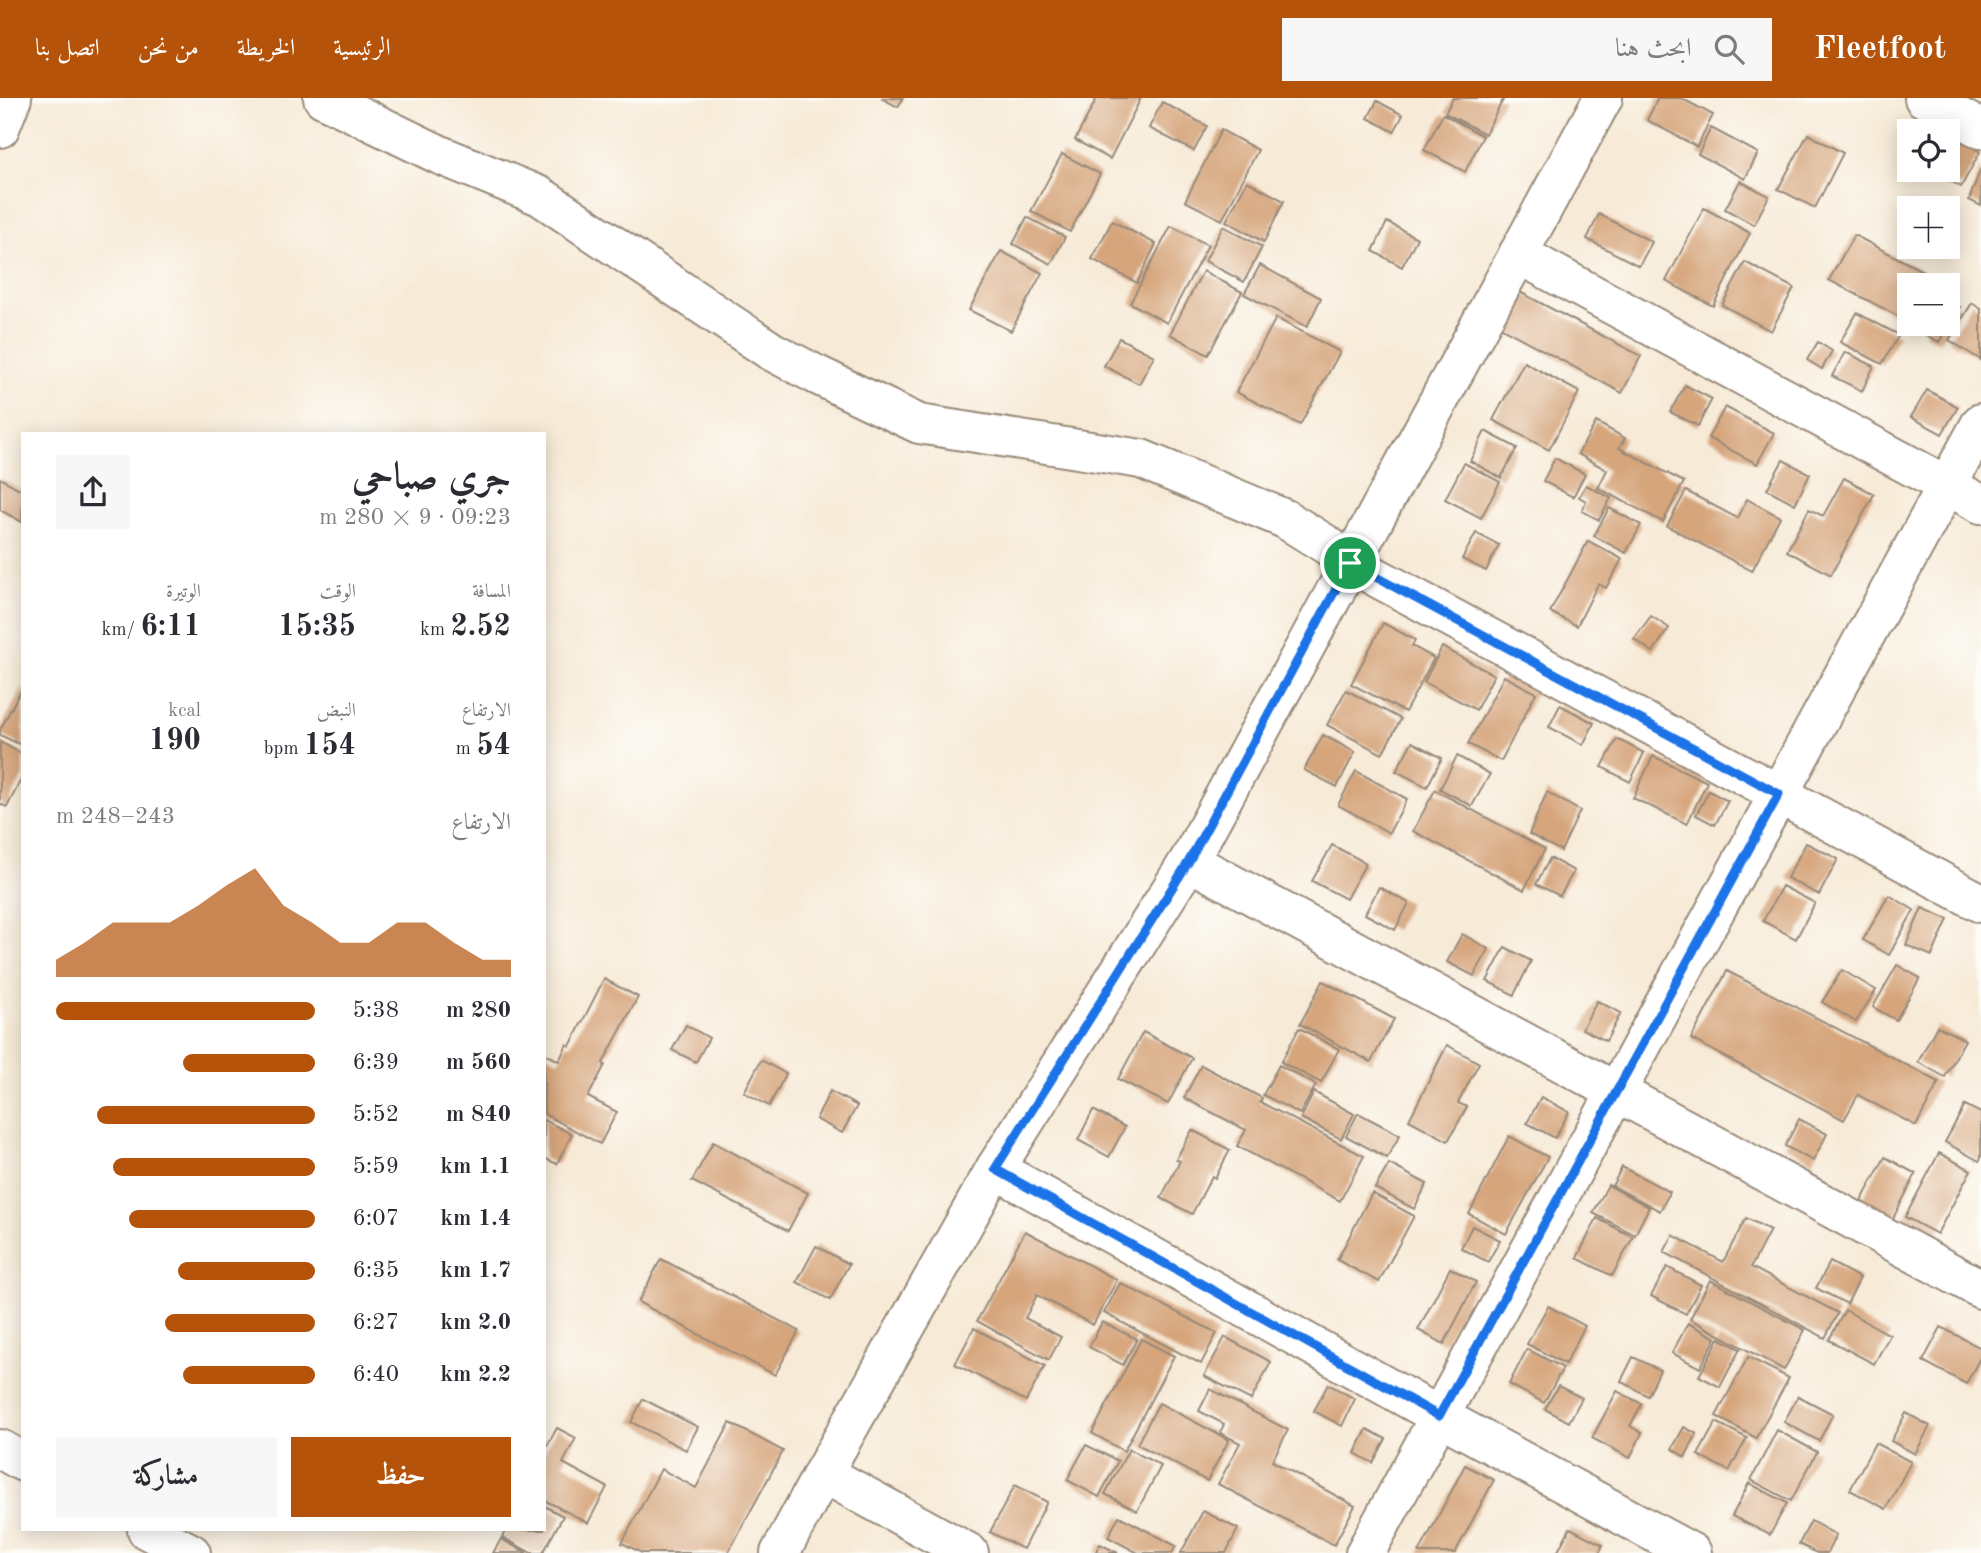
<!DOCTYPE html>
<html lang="ar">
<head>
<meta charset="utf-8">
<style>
	body { margin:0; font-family:"Old Standard TT",Amiri,serif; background:#f7f7f7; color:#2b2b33; direction:rtl; height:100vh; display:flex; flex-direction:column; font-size:26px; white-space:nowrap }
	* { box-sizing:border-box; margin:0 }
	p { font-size:23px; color:#7c7c81 }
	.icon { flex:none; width:38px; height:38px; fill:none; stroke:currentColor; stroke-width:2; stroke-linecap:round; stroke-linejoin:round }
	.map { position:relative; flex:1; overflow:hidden; direction:ltr }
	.side { position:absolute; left:21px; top:334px; width:525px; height:1099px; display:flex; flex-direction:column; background:#fff; border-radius:0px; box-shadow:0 4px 18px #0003; direction:rtl }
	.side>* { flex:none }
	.tools { position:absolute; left:1897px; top:21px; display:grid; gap:14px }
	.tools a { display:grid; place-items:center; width:63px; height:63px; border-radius:0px; background:#fff; box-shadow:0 4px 18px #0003; font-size:35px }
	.pin { position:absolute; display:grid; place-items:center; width:60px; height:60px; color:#fff; margin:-30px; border:4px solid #fff; border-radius:50%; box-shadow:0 2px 7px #0007 }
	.round { display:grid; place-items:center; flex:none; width:74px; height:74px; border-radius:0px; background:#f7f7f7 }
	.overview { display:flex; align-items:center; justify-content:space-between; height:119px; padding:0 35px }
	h1 { font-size:38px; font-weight:800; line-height:52px }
	.figures { display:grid; grid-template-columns:repeat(3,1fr); gap:10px; height:119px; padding:7px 35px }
	.figures div { display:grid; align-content:center }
	.figures b { font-size:30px; font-weight:800 }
	.figures small { font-size:19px; font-weight:400 }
	.figures p { font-size:19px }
	.chart { height:196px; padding:14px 35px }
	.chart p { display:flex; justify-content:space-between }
	.chart svg { width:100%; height:126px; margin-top:7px; fill:#b45309; opacity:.7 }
	.primary-button { display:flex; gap:14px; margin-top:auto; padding:14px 35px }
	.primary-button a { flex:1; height:80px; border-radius:0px; background:#b45309; color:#fff; font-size:28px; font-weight:800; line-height:80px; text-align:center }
	.primary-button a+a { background:#f7f7f7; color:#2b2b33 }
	ul { padding:0 35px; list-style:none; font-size:23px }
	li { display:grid; grid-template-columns:112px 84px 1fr; align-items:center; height:52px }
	li i { height:18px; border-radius:9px; background:#b45309 }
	header { display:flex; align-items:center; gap:42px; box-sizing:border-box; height:98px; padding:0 35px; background:#b45309; color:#fff }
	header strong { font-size:33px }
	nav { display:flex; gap:38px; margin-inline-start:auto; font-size:24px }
	.search { width:490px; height:63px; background:#f7f7f7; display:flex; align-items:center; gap:18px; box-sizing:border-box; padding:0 24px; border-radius:0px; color:#7c7c81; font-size:26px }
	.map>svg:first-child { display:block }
</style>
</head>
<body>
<header>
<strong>Fleetfoot</strong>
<div class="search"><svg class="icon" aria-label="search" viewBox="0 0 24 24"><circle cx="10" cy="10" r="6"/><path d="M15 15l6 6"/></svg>ابحث هنا</div>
<nav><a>الرئيسية</a><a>الخريطة</a><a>من نحن</a><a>اتصل بنا</a></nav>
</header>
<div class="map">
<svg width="1981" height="1455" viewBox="0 0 1981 1455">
	<rect width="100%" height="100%" fill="#fdfcf7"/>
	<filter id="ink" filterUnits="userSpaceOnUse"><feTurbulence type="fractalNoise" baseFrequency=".0143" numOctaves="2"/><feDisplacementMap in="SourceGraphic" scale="14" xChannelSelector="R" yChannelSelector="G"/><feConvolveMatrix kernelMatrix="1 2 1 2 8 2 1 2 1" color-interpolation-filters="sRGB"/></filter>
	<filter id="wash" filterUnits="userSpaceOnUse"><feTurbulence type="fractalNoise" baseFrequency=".00686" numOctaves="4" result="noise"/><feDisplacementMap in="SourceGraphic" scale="28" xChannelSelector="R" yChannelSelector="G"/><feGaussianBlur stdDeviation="1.57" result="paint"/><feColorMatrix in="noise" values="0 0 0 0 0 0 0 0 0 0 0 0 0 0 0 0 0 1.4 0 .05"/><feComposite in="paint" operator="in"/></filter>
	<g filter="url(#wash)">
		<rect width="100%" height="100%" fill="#f7ead7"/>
		<g id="blocks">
			<g fill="#d6a57c">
				<polygon points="881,0 903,0 898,9"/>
				<polygon points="1097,0 1141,0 1110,61 1075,42"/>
				<polygon points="1453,0 1504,0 1485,36 1445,15"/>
				<polygon points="1658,0 1681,0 1713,17 1697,49 1647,22"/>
				<polygon points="1377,3 1403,17 1394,34 1368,20"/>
				<polygon points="1162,4 1207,28 1194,53 1149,30"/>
				<polygon points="1443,16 1483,38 1465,74 1424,52"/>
				<polygon points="1711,30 1758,55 1745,81 1698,56"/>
				<polygon points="1221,32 1258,52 1222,122 1185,103"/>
				<polygon points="1808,36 1843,55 1815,110 1778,91"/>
				<polygon points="1952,38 1980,54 1961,89 1931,72 1948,72 1948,45"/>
				<polygon points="1062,56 1100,76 1070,134 1031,113"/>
				<polygon points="1981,70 1981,108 1969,102"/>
				<polygon points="1247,83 1284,103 1264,144 1226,123"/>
				<polygon points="1740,83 1769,98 1754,127 1725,111"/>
				<polygon points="1704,110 1750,135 1713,208 1666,183"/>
				<polygon points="1599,116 1652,144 1639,168 1587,141"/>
				<polygon points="1027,119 1065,139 1051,166 1013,146"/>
				<polygon points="1112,123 1156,146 1137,185 1092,161"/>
				<polygon points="1387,124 1417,140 1402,169 1373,153"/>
				<polygon points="1171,128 1208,147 1167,225 1130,205"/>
				<polygon points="1223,128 1262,149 1244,184 1205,163"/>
				<polygon points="1854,137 1932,178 1927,187 1909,187 1909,219 1907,223 1829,182"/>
				<polygon points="1001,153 1042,175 1011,233 969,212"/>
				<polygon points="1745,164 1794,190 1771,233 1722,207"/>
				<polygon points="1260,167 1321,200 1307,229 1244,196"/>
				<polygon points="1203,173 1242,194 1208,257 1170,236"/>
				<polygon points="1516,192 1641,258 1622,295 1498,228"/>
				<polygon points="1948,202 1960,209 1939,244 1924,236 1930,226 1948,226"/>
				<polygon points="1972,205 1981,211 1981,262 1949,242"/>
				<polygon points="1857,215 1899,237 1882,266 1840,244"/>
				<polygon points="1276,220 1340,254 1300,327 1236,294"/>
				<polygon points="1119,240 1154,258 1139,286 1104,268"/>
				<polygon points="1818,244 1832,253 1822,271 1807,262"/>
				<polygon points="1845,254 1874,268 1862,293 1832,278"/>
				<polygon points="1524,264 1579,294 1549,352 1493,322"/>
				<polygon points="1685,287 1712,301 1698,328 1670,314"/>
				<polygon points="1927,292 1958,309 1942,336 1911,319"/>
				<polygon points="1725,309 1774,335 1757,366 1708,340"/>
				<polygon points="1596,324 1625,340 1619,350 1684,384 1663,424 1598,390 1607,372 1578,356"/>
				<polygon points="1485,333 1517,350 1501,380 1470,363"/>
				<polygon points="1555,360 1585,376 1573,399 1543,383"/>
				<polygon points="1783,362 1810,376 1795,406 1767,391"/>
				<polygon points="1464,365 1500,384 1481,420 1445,401"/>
				<polygon points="0,380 23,393 22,424 0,412"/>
				<polygon points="1844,380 1874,396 1831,477 1787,453 1809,411 1823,418"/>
				<polygon points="1586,387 1611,400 1599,422 1582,413 1586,403 1579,399"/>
				<polygon points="1686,393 1737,420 1747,401 1780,419 1752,473 1667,428"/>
				<polygon points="1609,410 1641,427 1626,455 1594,438"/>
				<polygon points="1476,435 1499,447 1486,473 1462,461"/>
				<polygon points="1588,443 1622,461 1606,490 1598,486 1577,528 1550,514"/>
				<polygon points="1651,518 1669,530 1653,554 1634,541"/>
				<polygon points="1383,525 1415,542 1412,548 1434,560 1405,614 1351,586"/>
				<polygon points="1442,549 1494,577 1476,612 1424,584"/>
				<polygon points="1504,578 1536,595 1501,663 1468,646"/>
				<polygon points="23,588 23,648 0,637 0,632"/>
				<polygon points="1346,592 1401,621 1382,656 1327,627"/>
				<polygon points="1560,607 1594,625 1583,647 1549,629"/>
				<polygon points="1323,637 1355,654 1337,689 1304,672"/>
				<polygon points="1617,641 1644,655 1630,684 1602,669"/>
				<polygon points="0,644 23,656 23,678 7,709 0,706"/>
				<polygon points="1412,644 1442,660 1427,689 1396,673"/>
				<polygon points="1457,658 1490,676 1472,708 1440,691"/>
				<polygon points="1653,658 1707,684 1687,726 1633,700"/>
				<polygon points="1356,673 1407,701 1389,735 1338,707"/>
				<polygon points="1435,692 1545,751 1524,792 1413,733"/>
				<polygon points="1709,693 1728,703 1715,727 1696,717"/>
				<polygon points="1547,694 1580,713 1561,753 1529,736"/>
				<polygon points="1806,745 1838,761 1819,797 1787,780"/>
				<polygon points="1332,747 1366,765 1346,801 1312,783"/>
				<polygon points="1550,760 1574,773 1560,798 1536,786"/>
				<polygon points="1782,788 1815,805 1796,841 1763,823"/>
				<polygon points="1379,789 1409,805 1395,832 1365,816"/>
				<polygon points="1889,797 1914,812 1889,857 1863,842"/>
				<polygon points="1922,810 1948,821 1932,858 1906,847"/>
				<polygon points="1462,836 1489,851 1474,878 1447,864"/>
				<polygon points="1505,849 1531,863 1514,897 1487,883"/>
				<polygon points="1897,867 1920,880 1896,922 1873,909"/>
				<polygon points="1842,872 1876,892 1856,924 1822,904"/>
				<polygon points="1727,873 1939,984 1916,1028 1858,997 1844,1022 1691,941"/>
				<polygon points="604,881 638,899 603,965 605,967 588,999 617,1014 600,1046 544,1016 544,955 559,963 567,946 570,948"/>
				<polygon points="1323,883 1394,921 1371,964 1300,926"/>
				<polygon points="1597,903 1621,915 1606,943 1582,931"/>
				<polygon points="686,927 709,940 696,964 672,952"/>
				<polygon points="1937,928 1965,942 1945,979 1918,964"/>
				<polygon points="1299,930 1339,951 1321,985 1281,964"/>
				<polygon points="1143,934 1192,960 1168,1006 1118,981"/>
				<polygon points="1447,947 1479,965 1458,1005 1467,1009 1448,1043 1409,1022"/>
				<polygon points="761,962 786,976 769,1008 744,994"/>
				<polygon points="1201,967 1262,1000 1260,1004 1364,1058 1340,1103 1237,1048 1246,1032 1184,1000"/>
				<polygon points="1279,967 1316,987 1300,1016 1263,997"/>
				<polygon points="830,993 857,1008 842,1035 816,1021"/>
				<polygon points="1314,994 1354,1016 1341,1041 1301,1020"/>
				<polygon points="1541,999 1569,1014 1555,1040 1527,1025"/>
				<polygon points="1965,1007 1981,1015 1981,1060 1979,1063 1945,1044"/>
				<polygon points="1093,1012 1125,1029 1109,1059 1078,1042"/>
				<polygon points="1358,1015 1400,1037 1387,1060 1346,1038"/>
				<polygon points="1799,1021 1827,1036 1813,1063 1785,1048"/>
				<polygon points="544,1022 572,1036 557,1066 544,1060"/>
				<polygon points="1192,1032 1230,1052 1215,1080 1212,1078 1192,1116 1161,1100 1180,1063 1176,1061"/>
				<polygon points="1509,1038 1548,1059 1506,1136 1469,1116"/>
				<polygon points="713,1044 808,1095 788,1133 692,1083"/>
				<polygon points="1939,1055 1971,1072 1937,1136 1905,1119"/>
				<polygon points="1885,1059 1916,1076 1889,1128 1857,1111"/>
				<polygon points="1389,1066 1427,1086 1414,1111 1375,1090"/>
				<polygon points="1622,1069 1670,1094 1660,1113 1612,1088"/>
				<polygon points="1608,1087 1649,1109 1635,1137 1593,1115"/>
				<polygon points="1372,1095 1414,1118 1379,1184 1337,1162"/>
				<polygon points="1597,1120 1633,1139 1612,1178 1577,1160"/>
				<polygon points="1746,1120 1770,1132 1751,1169 1838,1215 1825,1240 1664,1154 1673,1137 1723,1164"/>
				<polygon points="1472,1128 1500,1142 1488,1164 1461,1150"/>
				<polygon points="1025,1133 1117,1182 1093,1227 1037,1197 1025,1220 1061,1239 1049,1262 977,1223"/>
				<polygon points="816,1148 849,1166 830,1202 797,1184"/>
				<polygon points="661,1161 799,1233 775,1277 638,1204"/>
				<polygon points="1830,1164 1860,1180 1847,1206 1816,1190"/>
				<polygon points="1667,1169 1701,1187 1686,1216 1651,1198"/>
				<polygon points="1450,1170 1476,1184 1444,1246 1418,1232"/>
				<polygon points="1710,1182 1805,1232 1784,1272 1690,1221"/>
				<polygon points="1120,1185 1217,1235 1201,1266 1104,1215"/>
				<polygon points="1548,1208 1585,1228 1565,1266 1527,1246"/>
				<polygon points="1845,1212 1890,1237 1874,1266 1829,1242"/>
				<polygon points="1102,1224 1137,1241 1123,1267 1089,1249"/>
				<polygon points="1688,1225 1716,1240 1700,1270 1672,1255"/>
				<polygon points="1941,1229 1981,1250 1981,1258 1966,1286 1923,1263"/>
				<polygon points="974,1230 1045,1268 1026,1303 955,1266"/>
				<polygon points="1225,1239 1271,1264 1251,1302 1204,1278"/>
				<polygon points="1719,1240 1740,1251 1720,1289 1699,1278"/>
				<polygon points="1141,1241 1174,1258 1124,1353 1092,1335"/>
				<polygon points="1527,1251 1563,1270 1544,1305 1509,1286"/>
				<polygon points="1633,1259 1660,1272 1648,1298 1621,1283"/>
				<polygon points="1748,1259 1789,1280 1756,1340 1716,1318"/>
				<polygon points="1328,1286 1355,1301 1342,1328 1314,1313"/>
				<polygon points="1558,1288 1582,1300 1569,1324 1545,1311"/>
				<polygon points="1210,1291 1288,1332 1272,1363 1355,1408 1334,1447 1218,1386 1240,1345 1220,1335 1224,1326 1199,1313"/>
				<polygon points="1617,1293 1642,1306 1630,1328 1642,1335 1630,1360 1592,1340"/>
				<polygon points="1798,1298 1833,1316 1819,1343 1784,1324"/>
				<polygon points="643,1301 698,1329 686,1352 631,1324"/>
				<polygon points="1159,1305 1229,1342 1207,1383 1137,1346"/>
				<polygon points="1906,1315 1930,1328 1915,1356 1891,1343"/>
				<polygon points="1716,1324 1747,1340 1729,1373 1698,1357"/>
				<polygon points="730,1325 783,1353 728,1455 642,1455 622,1445 661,1371 696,1390"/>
				<polygon points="1684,1329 1697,1336 1685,1359 1672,1351"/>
				<polygon points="557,1330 576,1340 563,1365 607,1389 588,1425 544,1402 544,1353"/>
				<polygon points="1367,1331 1386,1341 1373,1365 1355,1355"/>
				<polygon points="1777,1332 1817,1354 1791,1403 1751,1382"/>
				<polygon points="1875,1345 1911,1364 1886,1411 1850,1392"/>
				<polygon points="1086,1347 1118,1363 1099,1399 1067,1382"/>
				<polygon points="1129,1351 1161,1368 1137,1413 1105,1396"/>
				<polygon points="1465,1367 1494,1382 1455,1455 1419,1455"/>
				<polygon points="1749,1385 1787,1405 1770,1437 1732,1418"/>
				<polygon points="1015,1387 1047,1404 1023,1451 990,1434"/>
				<polygon points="544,1408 563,1418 543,1455 531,1455 502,1439 506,1432 544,1432"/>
				<polygon points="1203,1413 1238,1431 1226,1455 1181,1455"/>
				<polygon points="1119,1418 1176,1448 1172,1455 1138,1455 1108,1439"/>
				<polygon points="1811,1423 1836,1437 1827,1455 1817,1455 1799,1446"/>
				<polygon points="1570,1430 1603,1447 1599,1455 1557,1455"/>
				<polygon points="501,1441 527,1455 493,1455"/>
				<polygon points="1100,1446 1118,1455 1095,1455"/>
			</g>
		</g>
	</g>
	<g filter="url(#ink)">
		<use href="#blocks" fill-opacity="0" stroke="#998a7a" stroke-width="2"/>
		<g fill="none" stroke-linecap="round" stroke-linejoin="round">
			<defs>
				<g id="minor">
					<polyline points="323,0 440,57 540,98 771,253 815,276 919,326 1141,361 1285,421 1327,447 1350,465 1981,805"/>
					<polyline points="1924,0 1981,31"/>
					<polyline points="0,30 12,0"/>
					<polyline points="1518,156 1981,406"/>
					<polyline points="1189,763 1981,1191"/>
					<polyline points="995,1071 1439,1318 1692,1455"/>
					<polyline points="0,1351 23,1364"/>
					<polyline points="823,1375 969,1455"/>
					<polyline points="147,1432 191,1455"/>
					<polyline points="780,1455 823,1375 995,1071 1189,763 1603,0"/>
					<polyline points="1365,1455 1981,325"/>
				</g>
			</defs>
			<use href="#minor" stroke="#998a7a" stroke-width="42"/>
			<use href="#minor" stroke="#fff" stroke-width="38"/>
		</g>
	</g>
	<g fill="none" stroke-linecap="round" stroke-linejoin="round" filter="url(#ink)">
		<defs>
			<polygon id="route" points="1350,465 1779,696 1439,1318 995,1071 1189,763"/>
		</defs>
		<use href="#route" stroke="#fff" stroke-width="14"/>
		<use href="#route" stroke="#1a73e8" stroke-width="9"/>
	</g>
</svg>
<div class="tools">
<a><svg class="icon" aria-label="locate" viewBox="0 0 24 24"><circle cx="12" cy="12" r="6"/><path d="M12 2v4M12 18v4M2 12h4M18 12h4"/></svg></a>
<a>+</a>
<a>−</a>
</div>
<div class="pin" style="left:1350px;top:465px;background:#1e9e55"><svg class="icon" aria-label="arrive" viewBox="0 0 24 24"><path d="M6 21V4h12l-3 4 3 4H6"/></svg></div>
<section class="side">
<div class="overview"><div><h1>جري صباحي</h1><p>09:23 · 9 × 280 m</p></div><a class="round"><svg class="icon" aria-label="share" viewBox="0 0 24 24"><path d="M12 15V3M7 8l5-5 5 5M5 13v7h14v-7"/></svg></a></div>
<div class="figures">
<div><p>المسافة</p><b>2.52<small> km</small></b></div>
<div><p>الوقت</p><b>15:35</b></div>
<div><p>الوتيرة</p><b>6:11<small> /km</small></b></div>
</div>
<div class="figures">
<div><p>الارتفاع</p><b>54<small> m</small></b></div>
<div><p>النبض</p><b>154<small> bpm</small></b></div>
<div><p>kcal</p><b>190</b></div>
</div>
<div class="chart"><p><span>الارتفاع</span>243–248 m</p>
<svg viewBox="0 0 160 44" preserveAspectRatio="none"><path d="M0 44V38L10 32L20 25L30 25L40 25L50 19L60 12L70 6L80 19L90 25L100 32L110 32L120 25L130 25L140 32L150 38L160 38V44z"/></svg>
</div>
<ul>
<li><b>280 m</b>5:38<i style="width:100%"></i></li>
<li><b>560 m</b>6:39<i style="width:51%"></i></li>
<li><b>840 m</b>5:52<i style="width:84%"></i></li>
<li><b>1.1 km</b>5:59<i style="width:78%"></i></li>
<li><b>1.4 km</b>6:07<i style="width:72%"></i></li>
<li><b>1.7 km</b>6:35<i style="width:53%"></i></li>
<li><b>2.0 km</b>6:27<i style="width:58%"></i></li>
<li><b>2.2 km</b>6:40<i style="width:51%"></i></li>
</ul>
<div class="primary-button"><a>حفظ</a><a>مشاركة</a></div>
</section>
</div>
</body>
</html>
